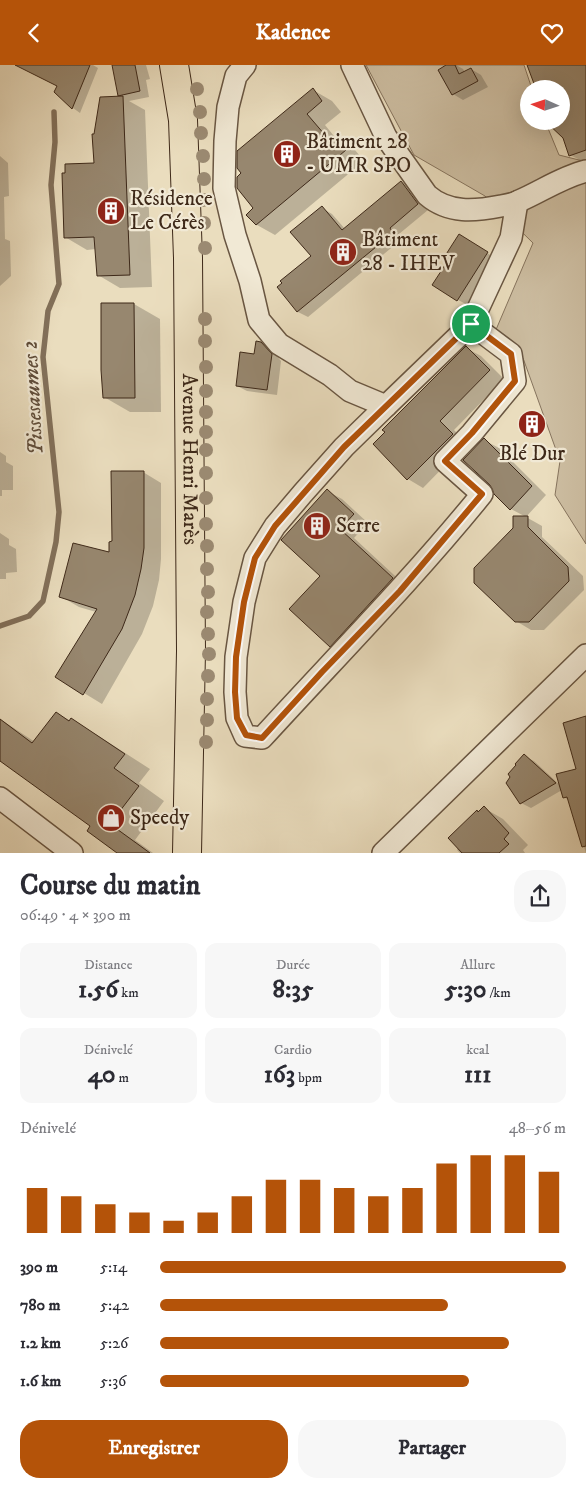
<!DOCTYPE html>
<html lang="fr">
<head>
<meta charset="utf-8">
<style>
	body { margin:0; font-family:"IM FELL DW Pica",serif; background:#f7f7f7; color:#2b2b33; height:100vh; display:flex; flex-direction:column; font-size:19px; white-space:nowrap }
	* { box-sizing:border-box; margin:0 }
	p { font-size:16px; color:#7c7c81 }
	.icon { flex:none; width:28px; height:28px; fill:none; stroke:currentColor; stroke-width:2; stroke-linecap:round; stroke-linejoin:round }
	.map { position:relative; height:788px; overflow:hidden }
	.drawer { display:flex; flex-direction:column; background:#fff; flex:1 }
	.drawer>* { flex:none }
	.needle { width:32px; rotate:273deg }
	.buttons { position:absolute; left:520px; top:15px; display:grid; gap:10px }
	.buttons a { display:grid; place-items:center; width:50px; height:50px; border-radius:50%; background:#fff; box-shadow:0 5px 20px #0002; font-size:25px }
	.pin { position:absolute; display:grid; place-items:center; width:42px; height:42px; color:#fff; margin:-21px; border:2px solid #fff; border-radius:50%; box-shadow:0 1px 5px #0007 }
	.round { display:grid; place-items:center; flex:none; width:52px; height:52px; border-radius:20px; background:#f7f7f7 }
	.summary { display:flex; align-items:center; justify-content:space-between; height:85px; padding:0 20px }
	h1 { font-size:28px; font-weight:700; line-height:38px }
	.figures { display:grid; grid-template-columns:repeat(3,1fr); gap:8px; height:85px; padding:5px 20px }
	.figures div { display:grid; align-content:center; border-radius:12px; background:#f7f7f7; text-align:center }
	.figures b { font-size:25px; font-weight:700 }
	.figures small { font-size:14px; font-weight:400 }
	.figures p { font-size:14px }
	.chart { height:140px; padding:10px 20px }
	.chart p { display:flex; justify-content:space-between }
	.chart svg { width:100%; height:90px; margin-top:5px; stroke:#b45309; stroke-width:6 }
	.primary-button { display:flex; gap:10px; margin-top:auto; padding:10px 20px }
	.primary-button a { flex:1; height:58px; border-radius:20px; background:#b45309; color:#fff; font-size:20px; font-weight:700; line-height:58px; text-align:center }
	.primary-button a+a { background:#f7f7f7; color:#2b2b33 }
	ul { padding:0 20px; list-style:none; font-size:16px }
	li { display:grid; grid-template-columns:80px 60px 1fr; align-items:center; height:38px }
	li i { height:12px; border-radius:6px; background:#b45309 }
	header { display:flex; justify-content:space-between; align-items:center; height:65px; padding:0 20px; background:#b45309; color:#fff; font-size:22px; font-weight:700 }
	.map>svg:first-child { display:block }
</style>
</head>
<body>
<header><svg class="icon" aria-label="back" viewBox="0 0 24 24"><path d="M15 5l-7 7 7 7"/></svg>Kadence<svg class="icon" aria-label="heart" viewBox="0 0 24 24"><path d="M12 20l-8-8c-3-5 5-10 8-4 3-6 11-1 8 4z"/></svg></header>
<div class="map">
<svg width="586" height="788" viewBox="0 0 586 788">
	<rect width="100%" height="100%" fill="#eaddbe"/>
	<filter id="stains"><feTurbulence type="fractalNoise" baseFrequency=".004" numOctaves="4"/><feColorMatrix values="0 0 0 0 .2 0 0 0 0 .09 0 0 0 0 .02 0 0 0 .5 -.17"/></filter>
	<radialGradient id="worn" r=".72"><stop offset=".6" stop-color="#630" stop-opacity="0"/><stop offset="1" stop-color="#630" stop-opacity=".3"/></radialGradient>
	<polygon fill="#cdbea2" stroke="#86745e" points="366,0 524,0 532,24 529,24 529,56 545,56 559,90 583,96 586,99 586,479 555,430 560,396 523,293 495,267 533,178 485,131 414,90"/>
	<g fill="#0003">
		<polygon points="30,0 93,0 98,3 80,48 73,43 56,27 58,21"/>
		<polygon points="113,0 146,0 150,14 146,15 149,32 129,36 145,45 152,222 120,223 98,210 96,184 87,185 65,172 123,32 120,30"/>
		<polygon points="449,0 456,0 463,4 465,7 471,4 481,10 488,22 463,35 453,29"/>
		<polygon points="529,0 586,0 586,98 570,90 561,56 561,24"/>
		<polygon points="313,25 332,36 341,47 325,60 338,76 355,85 364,96 275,170 257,160 255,143"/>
		<polygon points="0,91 8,98 9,131 4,132 5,174 10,176 11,211 0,221"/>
		<polygon points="402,117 411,123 428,145 399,169 402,174 308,252 298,247 279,222 312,191 322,143 332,149 345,164"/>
		<polygon points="469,177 497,194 468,240 458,235"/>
		<polygon points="134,239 160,254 161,347 130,347 104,332"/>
		<polygon points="260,278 271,284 281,296 277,330 247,326 237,321 255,290"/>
		<polygon points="466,283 481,291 504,314 454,365 467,378 423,423 408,414 375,379"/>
		<polygon points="484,375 499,383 546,430 526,452 542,461 542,472 583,511 584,525 544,565 531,565 516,556 526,452 511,444 495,428"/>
		<polygon points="0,387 6,391 6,397 13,401 13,425 2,425 2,431 0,431"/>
		<polygon points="143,407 161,418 161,494 159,515 153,541 142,569 102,639 84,628 96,547 79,542 60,531 110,488"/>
		<polygon points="327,426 342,434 368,458 354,473 407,522 345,589 331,581 321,511"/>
		<polygon points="0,468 9,474 9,480 16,484 17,507 6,508 6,514 0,514"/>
		<polygon points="56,648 97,670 150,704 139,718 164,736 135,775 153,788 119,788 89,766 92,761 0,693 0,654 35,677"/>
		<polygon points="524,691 534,696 561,721 586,702 586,788 570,736 564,732 562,725 531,743 521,738"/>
		<polygon points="484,743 503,754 528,780 523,785 525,788 460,788 457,785 479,748"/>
	</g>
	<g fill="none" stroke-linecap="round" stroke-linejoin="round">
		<polyline stroke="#82705a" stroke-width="5.5" points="0,561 29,551 43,536 56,477 59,447 43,292 48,246 59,219 51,120 55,77 54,47"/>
	</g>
	<g fill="#97876f" stroke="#3e2919">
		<polygon points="15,0 90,0 72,44 54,27 57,21"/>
		<polygon points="112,0 135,0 140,26 118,31"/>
		<polygon points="446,0 455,0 459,9 471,3 478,16 452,30 438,5"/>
		<polygon points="527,0 586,0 586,85 569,91 563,73 545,56 561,56 561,24 536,24"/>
		<polygon points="313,23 322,36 307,49 331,77 336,73 346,85 256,160 246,150 253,143 237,123 237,112 241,108 237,103 237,86"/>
		<polygon points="123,31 130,210 97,211 94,172 64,173 62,108 65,108 65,99 94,98 92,69 94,69 100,32"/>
		<polygon points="401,116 418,139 390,163 393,168 297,247 277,222 282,218 280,216 311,191 290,167 322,141 342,165"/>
		<polygon points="459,169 488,187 457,236 432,220 447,197 443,194"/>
		<polygon points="101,238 134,238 135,333 103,333 101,305"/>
		<polygon points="256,276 261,277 272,289 267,325 236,321 240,287 254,289"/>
		<polygon points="466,281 490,305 440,356 453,369 407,415 373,379 385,367 382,365"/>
		<polygon points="484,373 532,421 510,445 494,429 490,420 463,395"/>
		<polygon points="111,406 144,406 144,483 141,504 135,530 122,564 83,630 55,612 97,544 59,532 73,478 109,487 109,477 112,476"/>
		<polygon points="327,424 354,449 340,464 393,513 330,582 289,544 320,511 281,475"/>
		<polygon points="513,451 528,451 528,462 568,502 569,516 529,557 515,557 474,518 474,503 513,463"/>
		<polygon points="56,647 69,656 71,653 125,689 114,703 139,721 110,759 150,788 117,788 87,766 90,761 0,696 0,654 32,678"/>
		<polygon points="586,651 586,781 582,782 567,732 563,733 556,709 576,704 563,658"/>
		<polygon points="524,689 556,718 520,739 506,718 510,712 508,709 516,700 515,699"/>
		<polygon points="484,741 509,768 504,774 509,779 499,788 462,788 448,773 477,745 478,747"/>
	</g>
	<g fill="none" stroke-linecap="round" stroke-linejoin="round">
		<defs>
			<g id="minor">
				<polyline points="245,0 236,11 228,42 225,76 224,123 235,170 250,216 259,255 279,279 330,310 350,326 386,341 471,259 511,173 517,137"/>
				<path d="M352,0L386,72L427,130C449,149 475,146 501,141C507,140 514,139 519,136C542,126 562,112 586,106"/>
				<path d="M386,341L344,382L303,428L275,461L255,493L244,537L236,592L235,627L237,653L245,671L262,673C336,592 413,514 482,429L445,396L472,368L515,316L511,289L471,259"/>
				<polyline points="0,733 72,788"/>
				<polyline points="383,788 586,590"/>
			</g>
			<g id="major">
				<path id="s1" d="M174,0L183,55L188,193L191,586L187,788"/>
			</g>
		</defs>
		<use href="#minor" stroke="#695642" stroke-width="24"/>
		<use href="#major" stroke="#3e2919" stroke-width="30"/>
		<use href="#minor" stroke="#f1e9d5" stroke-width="21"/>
		<use href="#major" stroke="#eaddbe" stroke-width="28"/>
	</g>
	<g fill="#9b8a72">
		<circle cx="197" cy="24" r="7"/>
		<circle cx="200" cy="47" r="7"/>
		<circle cx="201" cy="68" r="7"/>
		<circle cx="203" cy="91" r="7"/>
		<circle cx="204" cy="114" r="7"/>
		<circle cx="203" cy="135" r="7"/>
		<circle cx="204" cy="158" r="7"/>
		<circle cx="205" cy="183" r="7"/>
		<circle cx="205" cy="254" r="7"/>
		<circle cx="205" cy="276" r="7"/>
		<circle cx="206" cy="302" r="7"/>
		<circle cx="206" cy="326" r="7"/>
		<circle cx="206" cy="347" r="7"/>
		<circle cx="206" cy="367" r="7"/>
		<circle cx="206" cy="385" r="7"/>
		<circle cx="206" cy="408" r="7"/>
		<circle cx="206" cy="433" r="7"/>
		<circle cx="206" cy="459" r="7"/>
		<circle cx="207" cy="481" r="7"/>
		<circle cx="207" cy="504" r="7"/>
		<circle cx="208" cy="527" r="7"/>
		<circle cx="207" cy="547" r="7"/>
		<circle cx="208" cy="569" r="7"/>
		<circle cx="209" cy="589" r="7"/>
		<circle cx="208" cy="611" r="7"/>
		<circle cx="207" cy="634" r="7"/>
		<circle cx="207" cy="655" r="7"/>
		<circle cx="206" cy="677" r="7"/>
	</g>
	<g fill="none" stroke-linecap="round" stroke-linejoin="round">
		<defs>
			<polygon id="route" points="471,259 511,289 515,316 472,368 445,396 482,429 400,526 322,607 262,673 246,670 237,653 235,627 236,592 244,537 255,493 275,461 344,382"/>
		</defs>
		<use href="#route" stroke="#fff" stroke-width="10"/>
		<use href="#route" stroke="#b45309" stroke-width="6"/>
	</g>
	<defs>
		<symbol id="building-disc" viewBox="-11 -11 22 22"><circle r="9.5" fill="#8f2418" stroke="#f1e9d5"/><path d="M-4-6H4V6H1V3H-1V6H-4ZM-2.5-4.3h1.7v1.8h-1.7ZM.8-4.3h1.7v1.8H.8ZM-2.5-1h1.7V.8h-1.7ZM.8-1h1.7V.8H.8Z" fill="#fff"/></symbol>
		<symbol id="shop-disc" viewBox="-11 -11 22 22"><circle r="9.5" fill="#8f2418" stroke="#f1e9d5"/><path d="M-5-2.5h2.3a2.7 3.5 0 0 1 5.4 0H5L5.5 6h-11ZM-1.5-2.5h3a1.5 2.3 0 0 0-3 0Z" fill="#fff"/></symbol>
	</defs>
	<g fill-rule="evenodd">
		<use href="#building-disc" x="271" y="73" width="32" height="32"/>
		<use href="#building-disc" x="95" y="130" width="32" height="32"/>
		<use href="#building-disc" x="327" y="171" width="32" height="32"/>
		<use href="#building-disc" x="516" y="343" width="32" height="32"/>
		<use href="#building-disc" x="301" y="445" width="32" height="32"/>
		<use href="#shop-disc" x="95" y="737" width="32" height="32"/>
	</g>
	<g text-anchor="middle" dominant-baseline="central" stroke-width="4.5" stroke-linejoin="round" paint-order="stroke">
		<g font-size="21" fill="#3e2919" stroke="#f1e9d5" text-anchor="start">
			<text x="306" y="77">Bâtiment 28<tspan x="306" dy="24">- UMR SPO</tspan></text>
			<text x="130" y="134">Résidence<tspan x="130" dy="24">Le Cérès</tspan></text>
			<text x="362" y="175">Bâtiment<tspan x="362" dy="24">28 - IHEV</tspan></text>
			<text x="532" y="389" text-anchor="middle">Blé Dur</text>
			<text x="336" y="461">Serre</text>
			<text x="130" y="753">Speedy</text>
		</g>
		<g font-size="21" fill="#3e2919" stroke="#f1e9d5">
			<text stroke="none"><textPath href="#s1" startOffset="395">Avenue Henri Marès</textPath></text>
		</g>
		<g font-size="22" font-style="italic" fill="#604d3a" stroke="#f1e9d5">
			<text transform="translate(33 333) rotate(-93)">Pissesaumes 2</text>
		</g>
	</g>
	<rect width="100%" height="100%" filter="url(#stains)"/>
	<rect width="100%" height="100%" fill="url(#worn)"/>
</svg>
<div class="buttons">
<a><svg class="needle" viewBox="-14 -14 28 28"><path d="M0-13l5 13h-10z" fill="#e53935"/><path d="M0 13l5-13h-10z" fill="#7c7c81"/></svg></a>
</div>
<div class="pin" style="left:471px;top:259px;background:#1e9e55"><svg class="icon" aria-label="arrive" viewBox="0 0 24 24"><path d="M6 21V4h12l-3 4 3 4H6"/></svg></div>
</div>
<section class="drawer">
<div class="summary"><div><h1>Course du matin</h1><p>06:49 · 4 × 390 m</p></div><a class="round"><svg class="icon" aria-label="share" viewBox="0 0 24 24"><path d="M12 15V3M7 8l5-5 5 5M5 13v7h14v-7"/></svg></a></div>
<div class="figures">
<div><p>Distance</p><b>1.56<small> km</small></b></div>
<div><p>Durée</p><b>8:35</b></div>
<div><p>Allure</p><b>5:30<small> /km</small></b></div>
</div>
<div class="figures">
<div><p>Dénivelé</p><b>40<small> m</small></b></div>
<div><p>Cardio</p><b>163<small> bpm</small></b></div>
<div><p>kcal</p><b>111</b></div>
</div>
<div class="chart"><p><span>Dénivelé</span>48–56 m</p>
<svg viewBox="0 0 160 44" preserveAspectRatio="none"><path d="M5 44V22M15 44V26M25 44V30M35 44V34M45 44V38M55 44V34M65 44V26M75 44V18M85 44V18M95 44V22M105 44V26M115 44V22M125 44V10M135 44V6M145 44V6M155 44V14"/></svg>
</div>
<ul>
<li><b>390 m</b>5:14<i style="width:100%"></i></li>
<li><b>780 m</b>5:42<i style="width:71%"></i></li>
<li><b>1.2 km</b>5:26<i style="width:86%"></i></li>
<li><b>1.6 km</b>5:36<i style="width:76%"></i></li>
</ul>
<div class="primary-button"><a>Enregistrer</a><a>Partager</a></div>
</section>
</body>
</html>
